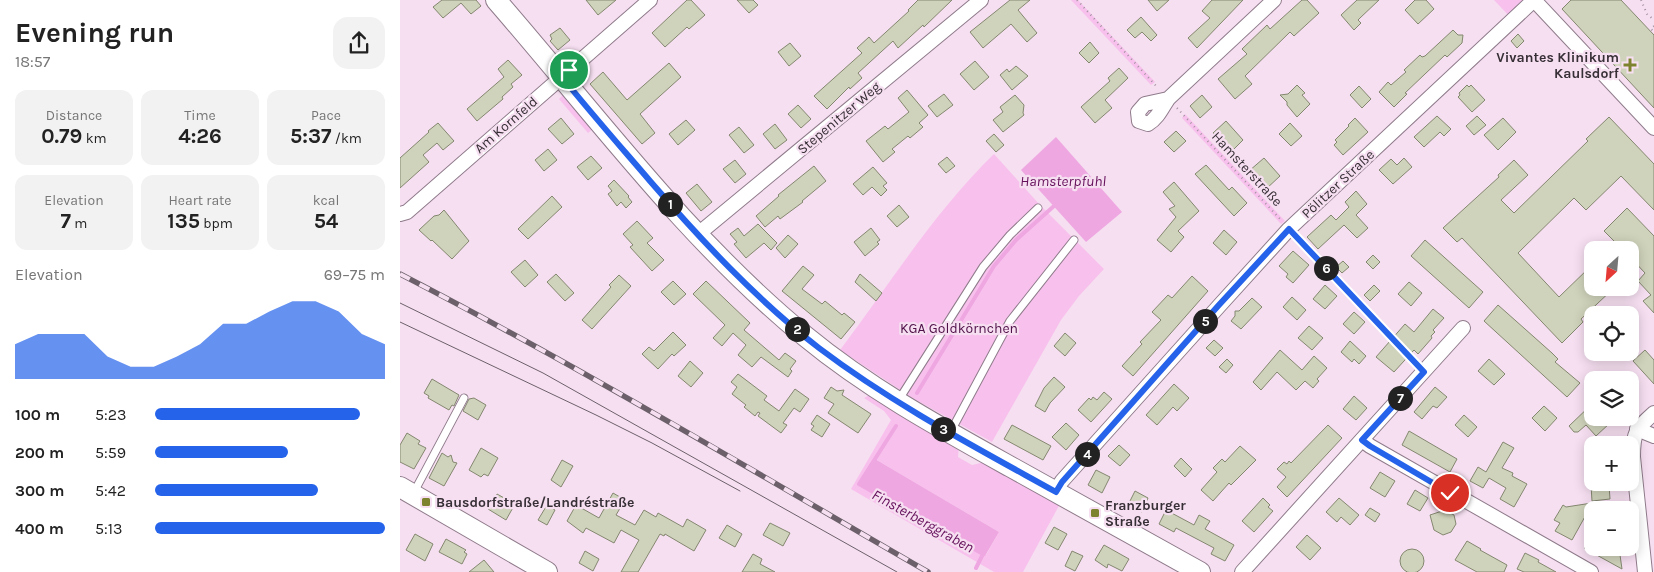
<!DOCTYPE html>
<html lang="en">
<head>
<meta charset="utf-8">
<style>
	body { margin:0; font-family:Karla,sans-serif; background:#f2f2f2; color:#222; height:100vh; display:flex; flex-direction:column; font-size:19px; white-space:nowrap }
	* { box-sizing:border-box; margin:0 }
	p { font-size:16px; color:#767676 }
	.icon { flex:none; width:28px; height:28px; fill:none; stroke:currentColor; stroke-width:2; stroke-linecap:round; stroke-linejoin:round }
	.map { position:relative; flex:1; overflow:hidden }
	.drawer { display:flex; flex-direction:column; background:#fff; width:400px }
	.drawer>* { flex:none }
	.needle { width:32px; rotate:206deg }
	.controls { position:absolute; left:1184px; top:241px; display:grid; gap:10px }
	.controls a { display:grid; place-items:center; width:55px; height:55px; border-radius:10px; background:#fff; box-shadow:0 2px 12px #0003; font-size:25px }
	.pin { position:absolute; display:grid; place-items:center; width:42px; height:42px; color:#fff; margin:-21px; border:2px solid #fff; border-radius:50%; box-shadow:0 1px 5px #0007 }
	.km { position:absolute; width:25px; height:25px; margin:-12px; border-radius:50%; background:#222; color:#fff; font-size:14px; line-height:25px; text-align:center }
	.round { display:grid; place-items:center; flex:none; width:52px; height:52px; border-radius:15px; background:#f2f2f2 }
	.summary { display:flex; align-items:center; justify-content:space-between; height:85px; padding:0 15px }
	h1 { font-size:28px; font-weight:700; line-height:38px }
	.stats { display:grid; grid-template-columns:repeat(3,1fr); gap:8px; height:85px; padding:5px 15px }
	.stats div { display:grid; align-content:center; border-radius:12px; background:#f2f2f2; text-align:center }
	.stats b { font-size:21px; font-weight:700 }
	.stats small { font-size:14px; font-weight:400 }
	.stats p { font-size:14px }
	.chart { height:140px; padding:10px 15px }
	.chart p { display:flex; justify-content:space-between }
	.chart svg { width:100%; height:90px; margin-top:5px; fill:#2563eb; opacity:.7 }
	ul { padding:0 15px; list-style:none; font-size:16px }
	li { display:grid; grid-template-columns:80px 60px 1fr; align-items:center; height:38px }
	li i { height:12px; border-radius:6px; background:#2563eb }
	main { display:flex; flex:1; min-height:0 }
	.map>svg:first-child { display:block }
</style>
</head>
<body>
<main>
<section class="drawer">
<div class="summary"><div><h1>Evening run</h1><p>18:57</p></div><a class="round"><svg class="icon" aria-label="share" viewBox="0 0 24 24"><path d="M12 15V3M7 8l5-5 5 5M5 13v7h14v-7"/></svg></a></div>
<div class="stats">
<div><p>Distance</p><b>0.79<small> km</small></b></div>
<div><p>Time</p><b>4:26</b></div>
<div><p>Pace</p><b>5:37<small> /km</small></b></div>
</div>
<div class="stats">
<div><p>Elevation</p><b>7<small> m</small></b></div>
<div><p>Heart rate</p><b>135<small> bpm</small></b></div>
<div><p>kcal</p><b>54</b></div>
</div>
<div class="chart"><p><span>Elevation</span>69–75 m</p>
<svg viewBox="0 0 160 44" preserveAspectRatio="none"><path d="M0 44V27L10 22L20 22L30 22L40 33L50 38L60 38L70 33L80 27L90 17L100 17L110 11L120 6L130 6L140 11L150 22L160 27V44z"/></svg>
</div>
<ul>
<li><b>100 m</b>5:23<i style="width:89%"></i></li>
<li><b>200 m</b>5:59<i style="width:58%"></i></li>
<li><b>300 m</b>5:42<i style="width:71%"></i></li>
<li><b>400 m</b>5:13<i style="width:100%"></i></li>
</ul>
</section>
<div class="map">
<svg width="1254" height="572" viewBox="0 0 1254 572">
	<rect width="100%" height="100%" fill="#f6dff1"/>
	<g fill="#f8c1ed" fill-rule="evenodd">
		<polygon points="671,0 678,0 755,82 751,85"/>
		<polygon points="1094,0 1123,0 1121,5 1110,17"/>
		<polygon points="165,93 195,127 188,133 159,99"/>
		<polygon points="785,114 885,221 881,224 782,118"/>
		<path d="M594,154L640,205L704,269L679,296L661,320L592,442L514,399L440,350C490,284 534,212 594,154Z"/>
		<polygon points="897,234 1019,364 1015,368 894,238"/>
		<path d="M473,393L559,445L558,457L572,465L589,461L661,502L623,572H594L451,489L491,420L484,411L464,398ZM475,459L599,532L586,555L459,484Z"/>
	</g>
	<g fill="#efa7e2">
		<polygon points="656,137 722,212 686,242 621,170"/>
		<polygon points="475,459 599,532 585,556 459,484"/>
	</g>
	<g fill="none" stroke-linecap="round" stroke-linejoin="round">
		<g stroke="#efa7e2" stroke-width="4">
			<polyline points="517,393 594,266 616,240 654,206"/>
			<polyline points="496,426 459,484 583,554 576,568"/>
		</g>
	</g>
	<g fill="#d0d3bb" stroke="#848770">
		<polygon points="42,0 76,0 81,6 71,14 61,3 43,18 33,7"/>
		<polygon points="186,0 216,0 198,15"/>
		<polygon points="287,0 291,0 305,15 289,29 287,27 265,47 252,33"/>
		<polygon points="337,0 353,0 358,5 349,13"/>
		<polygon points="518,0 552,0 524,27 523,25 498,48 493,41 458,73 462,78 450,89 449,87 427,109 414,96 462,53 457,48 469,37 474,43 509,11 508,10"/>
		<polygon points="610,0 630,0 618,10 637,33 627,42 611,24 583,48 570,32"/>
		<polygon points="748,0 769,0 757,11"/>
		<polygon points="812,0 843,0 797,48 788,38 810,18 802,11"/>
		<polygon points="902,0 907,0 919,13 894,36 890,32 845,76 852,84 835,99 818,79 847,54 842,49 867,25 870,29"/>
		<polygon points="957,0 979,0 960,18 958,20 961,23 954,30 941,15"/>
		<polygon points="1015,0 1026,0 1034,9 1018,24 1005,10"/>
		<polygon points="1171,0 1221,0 1254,35 1254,108 1162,9"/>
		<polygon points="741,17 757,35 751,41 742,32 735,38 727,30"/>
		<polygon points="160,28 170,40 158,50 150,41 152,39 150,35"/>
		<polygon points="1053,30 1058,35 1063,35 1062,43 1047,57 1045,55 1005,93 1007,94 994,107 979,92 988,82 991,85 1006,72 1004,70 1020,55 1022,57 1025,56"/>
		<polygon points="1118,34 1124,41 1117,48 1111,41"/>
		<polygon points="690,42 699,53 689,63 679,53"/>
		<polygon points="390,43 401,56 389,66 378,52"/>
		<polygon points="108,60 122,75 111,84 113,87 102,97 103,99 77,121 67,109 104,77 98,69"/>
		<polygon points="575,61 589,77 574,90 560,74"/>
		<polygon points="269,63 281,77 240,114 255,133 242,144 190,84 203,72 227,100"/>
		<polygon points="616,66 628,76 612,90 600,75 607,69 609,72"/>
		<polygon points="719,68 728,78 705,100 712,108 695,123 681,107 710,81 708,78"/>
		<polygon points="897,85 905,93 902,95 910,104 897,117 887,105 887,102 880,95 888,94"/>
		<polygon points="1067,85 1069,87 1071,85 1085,100 1072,112 1058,97 1060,95 1059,93"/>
		<polygon points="959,86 971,99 962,108 950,95"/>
		<polygon points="507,90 528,115 519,123 523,127 510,138 508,136 492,149 495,152 483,162 466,141 485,126 488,129 509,112 498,98"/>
		<polygon points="544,94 553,105 537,117 528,106"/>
		<polygon points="615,95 624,105 623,113 624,115 603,132 593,120 603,112 600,107"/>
		<polygon points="802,95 812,107 800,118 790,106"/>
		<polygon points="398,105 411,119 401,128 388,114"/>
		<polygon points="1037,116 1051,129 1044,136 1040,132 1024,147 1014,137"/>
		<polygon points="1077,116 1086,125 1074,135 1066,126"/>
		<polygon points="1209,117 1254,164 1254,210 1221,176 1186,210 1174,198 1118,253 1159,297 1192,265 1192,288 1214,288 1181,319 1183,322 1162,343 1062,238 1057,242 1043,228 1099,177 1098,175 1114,160 1128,175 1101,200 1114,213 1188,141 1186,139"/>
		<polygon points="161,118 174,134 162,144 148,129"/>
		<polygon points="955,118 968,132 943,155 934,145 937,142 935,140 949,126 948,125"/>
		<polygon points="1103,118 1116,132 1098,150 1084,135"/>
		<polygon points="286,120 295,130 278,145 269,134"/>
		<polygon points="826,121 843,140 831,152 813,133"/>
		<polygon points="38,123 54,141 43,150 37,143 23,155 29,162 0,188 0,158 29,132 28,131"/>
		<polygon points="890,123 902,136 891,146 879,134"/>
		<polygon points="375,124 387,140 375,149 363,134"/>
		<polygon points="339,127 354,145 344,153 329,135"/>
		<polygon points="776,131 786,141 774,152 764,142"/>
		<polygon points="594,134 604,145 596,152 586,141"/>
		<polygon points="148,149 157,160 144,171 135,160"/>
		<polygon points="191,156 202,168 188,180 177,167"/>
		<polygon points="547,157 555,166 546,173 538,164"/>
		<polygon points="864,158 880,176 865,190 849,171"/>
		<polygon points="1004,158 1012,167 993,184 979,170 991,159 997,165"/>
		<polygon points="335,160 346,174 335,183 323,169"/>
		<polygon points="806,165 829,190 832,187 847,203 834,216 795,174"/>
		<polygon points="414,166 426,181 402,201 403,202 380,219 378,216 365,227 356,216 379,196 378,195"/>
		<polygon points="473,167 487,183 483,186 487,190 481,196 472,187 463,195 453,184"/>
		<polygon points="214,180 229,196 228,197 232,202 226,208 221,202 217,206 208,194 212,191 208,186"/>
		<polygon points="774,182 799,211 778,231 784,237 771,252 757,240 776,217 769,209 775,206 763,192"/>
		<polygon points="297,184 312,202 301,211 286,193"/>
		<polygon points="956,191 967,204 956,215 968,228 957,238 944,225 918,249 907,237 931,215 936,220 949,207 945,202"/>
		<polygon points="152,196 162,207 128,239 118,229"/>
		<polygon points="499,205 509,217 497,227 487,216"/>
		<polygon points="1227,208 1254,236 1254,313 1243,301 1251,295 1238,281 1245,273 1230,257 1230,250 1223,250 1204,231"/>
		<polygon points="44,210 69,241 52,259 32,240 31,241 19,230 34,216 39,215"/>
		<polygon points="237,221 253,238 247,243 264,260 252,271 230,247 233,245 223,234"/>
		<polygon points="358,224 377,243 371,250 364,243 346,258 334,244 337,242 330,234 338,228 344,236"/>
		<polygon points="471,228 480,240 477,242 479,244 465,256 454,242"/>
		<polygon points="824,230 837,242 826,255 813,243"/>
		<polygon points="388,235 398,244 385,258 376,248"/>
		<polygon points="1025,240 1083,292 1069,308 1011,256"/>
		<polygon points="893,251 909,265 893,283 886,277 888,274 879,266"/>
		<polygon points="973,255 980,262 973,269 966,262"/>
		<polygon points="125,260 138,275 125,287 111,272"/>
		<polygon points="943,261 949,267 942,273 936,267"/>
		<polygon points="403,266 414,275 402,289 422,304 425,301 442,315 444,313 455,322 441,339 382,291"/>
		<polygon points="156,274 174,293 165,301 147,282"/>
		<polygon points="460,274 482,293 476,301 455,282"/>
		<polygon points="219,275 231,286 192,329 182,320 211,287 209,285"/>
		<polygon points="792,276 808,291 733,376 722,366 742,344 740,342 761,320 752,312 768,295 772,298"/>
		<polygon points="273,281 286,294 274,305 261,292"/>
		<polygon points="306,281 350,323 344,330 379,360 385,353 396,361 390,369 392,371 388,377 361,357 352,367 338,355 346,345 333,333 322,346 313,338 325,325 293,294"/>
		<polygon points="1009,282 1022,293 1011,306 998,294"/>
		<polygon points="925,285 937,296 925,309 913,299"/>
		<polygon points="974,285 980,291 970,301 964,295"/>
		<polygon points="892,297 906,310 897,320 883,307"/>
		<polygon points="852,298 862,307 841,329 831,321 835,316 835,311 839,311"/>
		<polygon points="1098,305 1152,353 1158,359 1155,362 1180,383 1167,397 1084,321"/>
		<polygon points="1033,309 1044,318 1033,330 1035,332 1031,336 1032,338 1018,354 1014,350 994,372 976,357 1005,324 1014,332"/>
		<polygon points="954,312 965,322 954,334 943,324"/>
		<polygon points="909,326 923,338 912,350 898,338"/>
		<polygon points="273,332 286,345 274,356 272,354 258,369 242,354 249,347 254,351"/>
		<polygon points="665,333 676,343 665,356 654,346"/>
		<polygon points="814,340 823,348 815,356 806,348"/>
		<polygon points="950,341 966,356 959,364 954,359 952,362 941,352"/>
		<polygon points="880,350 902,370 914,356 927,368 917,379 919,381 913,388 905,381 896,390 877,372 861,390 853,382"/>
		<polygon points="1245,350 1254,360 1254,384 1233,361"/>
		<polygon points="827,359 833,365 826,373 819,367"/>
		<polygon points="1089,359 1105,374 1094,385 1078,371"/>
		<polygon points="290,361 303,373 291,387 278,376"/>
		<polygon points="338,374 367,396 364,400 379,411 395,389 409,399 400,412 394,408 383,423 387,425 381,433 358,416 360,413 358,412 355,416 344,407 346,405 332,394 337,387 331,382"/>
		<polygon points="654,377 665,387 650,403 645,412 635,406 644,388"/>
		<polygon points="32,379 59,395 54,406 52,405 49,410 28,398 29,396 24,393"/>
		<polygon points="774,384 789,398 777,411 773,407 757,425 746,415"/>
		<polygon points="431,387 437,391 444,390 442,395 471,414 458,433 428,413 434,404 424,398"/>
		<polygon points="1035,387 1047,397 1037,408 1033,406 1022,419 1014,412"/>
		<polygon points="704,392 712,399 691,422 678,410 689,398 691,400 693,397 697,400"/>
		<polygon points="954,396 967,408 956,420 943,409"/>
		<polygon points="74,398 86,405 78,420 63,411 69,399"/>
		<polygon points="1192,404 1192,418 1205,418 1210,423 1196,436 1186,425 1178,432 1174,432 1169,426"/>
		<polygon points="1144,406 1157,418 1145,431 1132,418"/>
		<polygon points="417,415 430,424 422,437 411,430 414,426 411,424"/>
		<polygon points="1064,415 1077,427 1068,437 1055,425"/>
		<polygon points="666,423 679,435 666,450 652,437"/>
		<polygon points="612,425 651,446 643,460 604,439"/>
		<polygon points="928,425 942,438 887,497 877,487 886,477 877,469 884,462 887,464 889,461 891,463"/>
		<polygon points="1009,431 1057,459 1050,472 1002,445"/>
		<polygon points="7,433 20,441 18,444 26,448 14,469 0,462 0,445"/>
		<polygon points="1103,442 1114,448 1102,468 1113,473 1112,476 1127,484 1114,507 1100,499 1106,488 1089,478 1083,488 1070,481 1078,467 1086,472"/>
		<polygon points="719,445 730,455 720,466 708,456"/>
		<polygon points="840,446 856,460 831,485 829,483 813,501 801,490 817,472 813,468 822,459 825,462"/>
		<polygon points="81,448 98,458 88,476 84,474 81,477 69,470"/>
		<polygon points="42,453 48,457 51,455 53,462 57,463 44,486 29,478"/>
		<polygon points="781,458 792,469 785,477 774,466"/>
		<polygon points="162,460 173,466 161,487 151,480"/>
		<polygon points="696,470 710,477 702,493 688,485"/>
		<polygon points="980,472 995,481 985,497 970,488"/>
		<polygon points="1200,484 1200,485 1209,485 1210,499 1192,501 1191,485"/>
		<polygon points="1015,490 1028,498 1020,511 1007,504"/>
		<polygon points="735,491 748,498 742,512 728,505"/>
		<polygon points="213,493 225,500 216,515 235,525 244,510 256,517 258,513 283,527 287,519 306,530 294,551 265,534 264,536 260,534 238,572 221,572 239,540 221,530 214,543 186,528 183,533 167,521 176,505 199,518"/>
		<polygon points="97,494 115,504 106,520 88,509"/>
		<polygon points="863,498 870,505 868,507 873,511 854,532 842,521"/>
		<polygon points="939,498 959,515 950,525 941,517 937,522 926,512"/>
		<polygon points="1192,503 1192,513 1187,513 1172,540 1155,531 1160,523 1154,520 1163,505 1166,507"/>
		<polygon points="147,505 155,510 147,525 138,520"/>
		<polygon points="970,508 980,514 975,522 965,515"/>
		<polygon points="766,510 794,525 799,515 810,521 805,529 834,545 825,561 811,554 814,548 776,528 774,532 759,524"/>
		<polygon points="1045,510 1054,515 1056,524 1051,532 1043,535 1034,530 1030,515"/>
		<polygon points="370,523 390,533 383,546 363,535"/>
		<polygon points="327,525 342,534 335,547 319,538"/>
		<polygon points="654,527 667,534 658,550 645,543"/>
		<polygon points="15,534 33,544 25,561 6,550"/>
		<polygon points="907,535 921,548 910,560 896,547"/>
		<polygon points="46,539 66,550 64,552 67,554 62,564 39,552"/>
		<polygon points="1067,541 1081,549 1080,550 1107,565 1104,572 1077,572 1055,560"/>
		<polygon points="704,545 729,559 722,571 708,564 707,568 695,560"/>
		<polygon points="1184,548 1219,548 1222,569"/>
		<circle cx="1012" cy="561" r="12"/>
		<polygon points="185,551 199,559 193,571 179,563"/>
		<polygon points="672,551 683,556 675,571 665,566"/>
		<polygon points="1125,553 1139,560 1138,562 1156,572 1124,572 1117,569"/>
		<polygon points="353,554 362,559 360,564 375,572 342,572"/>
		<polygon points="84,560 94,572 69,572"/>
	</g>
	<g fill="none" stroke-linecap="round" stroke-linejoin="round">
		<defs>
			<g id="lane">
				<polyline points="498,401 583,267 610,235 638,208"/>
				<polyline points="551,431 610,321 674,240"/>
				<polyline points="13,494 64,398"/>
			</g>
			<g id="street">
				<polyline points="1134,0 1254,128"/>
				<path d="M768,99L745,104L738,112L739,121L748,124C758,118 762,108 768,99L874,0"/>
				<polyline points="0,214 7,212 250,0"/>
				<polyline points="297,235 581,0"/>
				<polyline points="1237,429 1254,436"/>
				<polyline points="962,440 970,446 1191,572"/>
				<polyline points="655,492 662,481 819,306 889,229 1134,0"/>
				<polyline points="842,572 1063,328"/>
				<path d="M1245,572L1233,457C1233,432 1236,429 1254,413"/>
			</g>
			<g id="secondary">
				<path d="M96,0C196,115 287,239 405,336C468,388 539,427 611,467C674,502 737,537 800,572"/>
				<polyline points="0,487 147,572"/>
			</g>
		</defs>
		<use href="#lane" stroke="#8f7b8b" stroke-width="9"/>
		<use href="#street" stroke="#8f7b8b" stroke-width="16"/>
		<use href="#secondary" stroke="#8f7b8b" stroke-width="22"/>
		<g stroke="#a2929f" stroke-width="2" stroke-dasharray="1 4" stroke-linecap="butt">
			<polyline points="677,0 758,88"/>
			<polyline points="1241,0 1247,14 1254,20"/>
			<polyline points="1254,26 1251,29 1254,32"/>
			<polyline points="777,108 881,220"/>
			<polyline points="898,238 1014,362"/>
		</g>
		<use href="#lane" stroke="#fff" stroke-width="7"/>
		<use href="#street" stroke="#fff" stroke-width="14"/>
		<use href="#secondary" stroke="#fff" stroke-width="20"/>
		<g stroke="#6c606a" stroke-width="1">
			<polyline points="0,303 143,373 497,572"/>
			<polyline points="0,322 196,415 252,443 340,491"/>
		</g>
		<defs>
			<path id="rail" d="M0,274C180,367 353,471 528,572"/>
		</defs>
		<use href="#rail" stroke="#6c606a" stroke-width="5.5"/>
		<use href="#rail" stroke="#f6dff1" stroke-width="4" stroke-dasharray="11" stroke-linecap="butt"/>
	</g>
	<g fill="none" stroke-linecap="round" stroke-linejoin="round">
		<defs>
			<path id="route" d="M169,70L162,77C190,112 220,146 250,181C302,241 356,299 419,348C493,404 575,447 656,492L662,482L818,306L889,229L1024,372L962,440L970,446L1050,493"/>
		</defs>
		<use href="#route" stroke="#fff" stroke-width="10"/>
		<use href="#route" stroke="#2563eb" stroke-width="6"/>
	</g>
	<g fill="#7c822d" stroke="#f6dff1" stroke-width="2">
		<path d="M1227.5 57.5h5v5h5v5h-5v5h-5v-5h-5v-5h5z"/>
		<rect x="21" y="497" width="10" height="10" rx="2.5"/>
		<rect x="690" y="508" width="10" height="10" rx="2.5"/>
	</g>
	<g text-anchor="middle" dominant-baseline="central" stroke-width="4.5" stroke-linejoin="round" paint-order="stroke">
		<g font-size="14" font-weight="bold" fill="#372f36" stroke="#f6dff1" text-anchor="start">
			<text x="1219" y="57" text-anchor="end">Vivantes Klinikum<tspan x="1219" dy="16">Kaulsdorf</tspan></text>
			<text x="36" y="502">Bausdorfstraße/Landréstraße</text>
			<text x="705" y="505">Franzburger<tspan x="705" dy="16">Straße</tspan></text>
		</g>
		<g font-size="14" fill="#372f36" stroke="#f6dff1">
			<text transform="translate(439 118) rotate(-40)">Stepenitzer Weg</text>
			<text transform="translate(106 125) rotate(-41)">Am Kornfeld</text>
			<text transform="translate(847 169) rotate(47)">Hamsterstraße</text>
			<text transform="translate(938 184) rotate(-43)">Pölitzer Straße</text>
		</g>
		<g font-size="14" fill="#4f1148" stroke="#f6dff1">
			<text x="559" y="328">KGA Goldkörnchen</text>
		</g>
		<g font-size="15" font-style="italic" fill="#65105b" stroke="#f6dff1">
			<text x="663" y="181">Hamsterpfuhl</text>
			<text transform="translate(523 521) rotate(29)">Finsterberggraben</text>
		</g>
	</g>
</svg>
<div class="controls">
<a><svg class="needle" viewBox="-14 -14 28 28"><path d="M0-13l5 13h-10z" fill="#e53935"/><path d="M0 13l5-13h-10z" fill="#767676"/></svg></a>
<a><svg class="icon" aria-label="locate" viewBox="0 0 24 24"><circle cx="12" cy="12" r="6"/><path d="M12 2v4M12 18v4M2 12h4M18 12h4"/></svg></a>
<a><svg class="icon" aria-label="layers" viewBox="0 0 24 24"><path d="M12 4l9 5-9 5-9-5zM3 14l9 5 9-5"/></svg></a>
<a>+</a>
<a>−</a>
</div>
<div class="pin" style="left:169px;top:70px;background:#1e9e55"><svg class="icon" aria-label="arrive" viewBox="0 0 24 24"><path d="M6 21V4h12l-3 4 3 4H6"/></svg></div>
<div class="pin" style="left:1050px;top:493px;background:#d93025"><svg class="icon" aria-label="check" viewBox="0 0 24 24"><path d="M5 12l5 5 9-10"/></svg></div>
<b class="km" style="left:270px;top:204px">1</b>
<b class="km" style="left:397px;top:329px">2</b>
<b class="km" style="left:543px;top:429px">3</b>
<b class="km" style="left:687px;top:454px">4</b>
<b class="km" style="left:805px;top:321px">5</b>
<b class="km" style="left:926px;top:268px">6</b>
<b class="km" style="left:1000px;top:398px">7</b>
</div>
</main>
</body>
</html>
